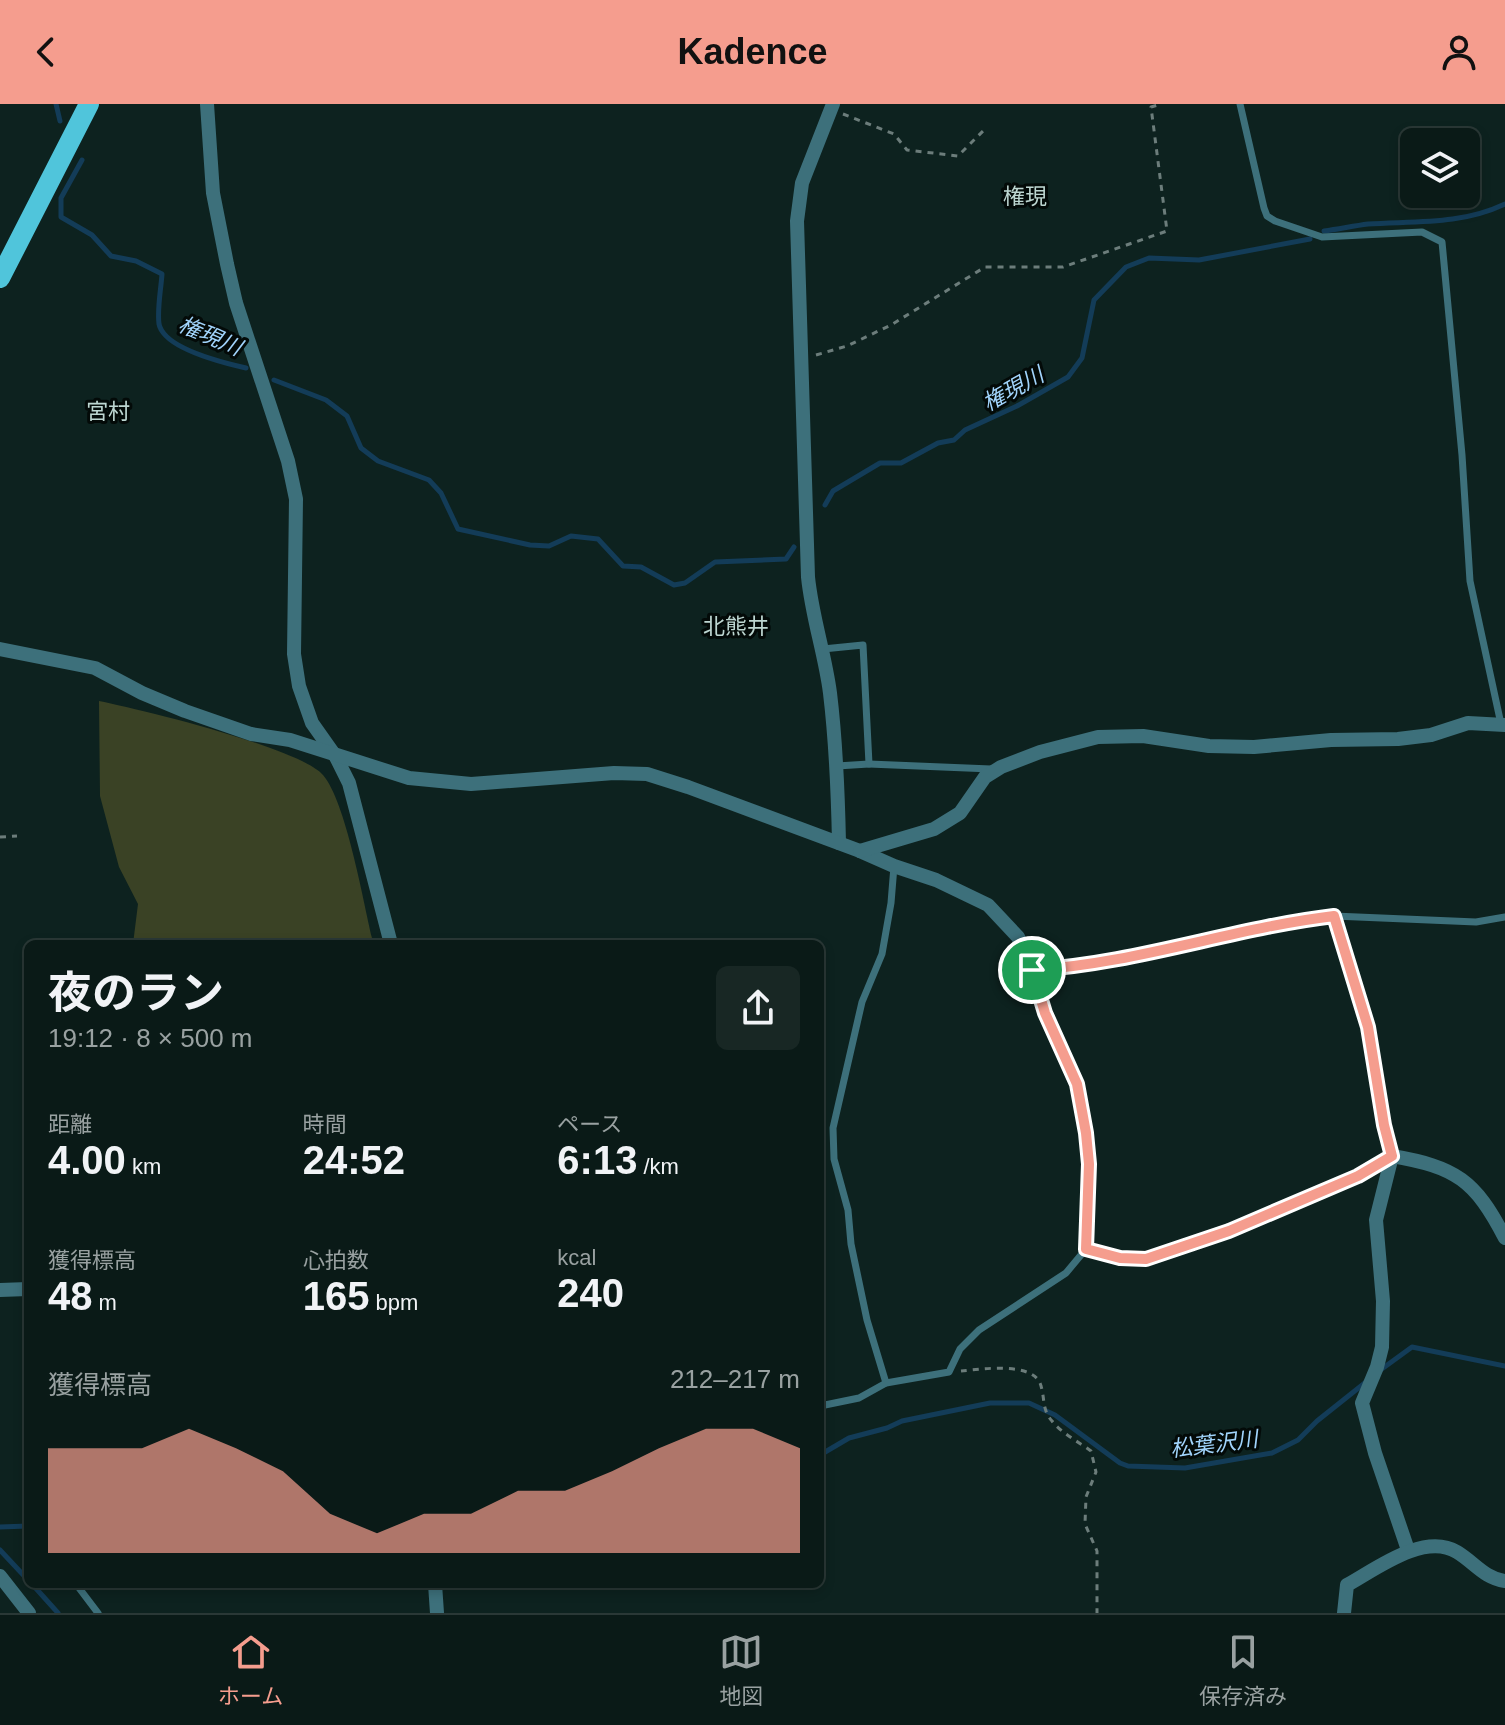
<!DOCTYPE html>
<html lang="ja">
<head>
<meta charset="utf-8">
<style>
	body { margin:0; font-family:Arial,"Noto Sans JP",sans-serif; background:#182724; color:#f1f3f6; height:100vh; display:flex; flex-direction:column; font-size:30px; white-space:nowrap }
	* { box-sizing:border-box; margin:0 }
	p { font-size:26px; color:#99a1a1 }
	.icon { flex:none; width:44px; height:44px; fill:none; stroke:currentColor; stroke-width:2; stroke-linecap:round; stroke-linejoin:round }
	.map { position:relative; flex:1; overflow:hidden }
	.details { position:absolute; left:24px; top:836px; width:800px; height:648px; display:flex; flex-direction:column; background:#0a1a17; border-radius:12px; box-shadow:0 4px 12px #0003,0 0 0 2px #2a3836 }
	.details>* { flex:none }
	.tools { position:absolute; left:1400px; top:24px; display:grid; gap:16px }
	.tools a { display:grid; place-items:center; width:80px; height:80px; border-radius:12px; background:#0a1a17; box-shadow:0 4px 12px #0003,0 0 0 2px #2a3836; font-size:40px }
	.pin { position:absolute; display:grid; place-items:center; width:68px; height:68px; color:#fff; margin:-34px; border:4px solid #fff; border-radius:50%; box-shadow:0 2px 8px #0007 }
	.round { display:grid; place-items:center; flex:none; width:84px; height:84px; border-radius:12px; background:#182724 }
	.head { display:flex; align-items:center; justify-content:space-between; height:136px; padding:0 24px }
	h1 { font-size:44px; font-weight:700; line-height:60px }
	.figures { display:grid; grid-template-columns:repeat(3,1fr); gap:12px; height:136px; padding:8px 24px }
	.figures div { display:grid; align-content:center }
	.figures b { font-size:40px; font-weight:700 }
	.figures small { font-size:22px; font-weight:400 }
	.figures p { font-size:22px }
	.chart { height:224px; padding:16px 24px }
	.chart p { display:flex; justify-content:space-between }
	.chart svg { width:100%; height:144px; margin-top:8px; fill:#f59d8e; opacity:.7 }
	header { display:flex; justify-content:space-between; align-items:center; height:104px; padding:0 24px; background:#f59d8e; color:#111; font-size:36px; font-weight:700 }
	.tab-bar { display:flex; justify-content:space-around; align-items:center; height:112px; border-top:2px solid #2a3836; background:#0a1a17; font-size:22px; color:#99a1a1 }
	.tab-bar a { display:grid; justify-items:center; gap:4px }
	.tab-bar .on { color:#f59d8e }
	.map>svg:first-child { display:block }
</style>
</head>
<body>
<header><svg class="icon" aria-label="back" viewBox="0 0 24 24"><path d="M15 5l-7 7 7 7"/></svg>Kadence<svg class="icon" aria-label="person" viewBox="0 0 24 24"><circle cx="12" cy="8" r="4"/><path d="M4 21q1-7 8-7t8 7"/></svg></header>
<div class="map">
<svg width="1505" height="1509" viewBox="0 0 1505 1509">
	<rect width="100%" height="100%" fill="#0d221f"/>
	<path fill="#3a4225" d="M99,597C139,605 300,644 323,671C346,698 363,796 372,834L357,840H133L138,800L119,763L100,692Z"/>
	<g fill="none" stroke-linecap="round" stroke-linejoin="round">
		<g stroke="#133c58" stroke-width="5">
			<polyline points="56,0 60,17"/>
			<path d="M82,56L61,94V113L92,131L111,152L136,157L162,170C161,185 157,205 159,220C164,245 224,259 246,264"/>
			<path d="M1324,127C1339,125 1353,122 1368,120C1415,117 1461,121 1505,100"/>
			<polyline points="274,276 326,296 347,312 361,344 378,357 429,376 441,389 458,425 530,441 549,442 571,432 598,435 623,462 641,463 674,481 685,479 715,458 786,455 794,443"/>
			<polyline points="825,401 833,387 880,359 901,359 938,339 954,336 965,326 1017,302 1068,273 1082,254 1094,196 1126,163 1149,154 1199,156 1310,135"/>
			<polyline points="1379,1267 1412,1243 1505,1262"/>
			<polyline points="820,1351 849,1334 887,1324 902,1317 990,1299 1029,1299 1055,1311 1120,1359 1128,1362 1185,1364 1272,1349 1298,1336 1317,1317 1366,1278"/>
			<polyline points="0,1423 28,1422"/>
			<polyline points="0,1446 28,1476"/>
			<polyline points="32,1480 58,1509"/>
		</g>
		<g stroke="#6c7d7b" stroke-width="3" stroke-dasharray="6 6" stroke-linecap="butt">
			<polyline points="843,10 894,30 907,46 958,52 987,23"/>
			<polyline points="816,251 847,242 891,221 985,163 1063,163 1167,127 1151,3 1161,0"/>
			<polyline points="0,733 17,732"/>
			<path d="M961,1267C981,1265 1035,1257 1041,1282C1045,1295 1042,1306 1052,1317C1061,1329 1079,1338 1091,1347L1096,1368L1086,1393L1085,1420L1097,1447V1509"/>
		</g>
		<g stroke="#3d707b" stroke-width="7">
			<polyline points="1240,0 1264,104 1267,112 1275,117 1322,133 1422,128 1442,138 1462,351 1470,477 1501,620"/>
			<polyline points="823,545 863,541 869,660 837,662"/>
			<polyline points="869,660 991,665"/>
			<polyline points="1334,812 1476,818 1505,813"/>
			<polyline points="886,1279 867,1216 851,1140 848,1106 834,1055 833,1024 862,898 882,850 891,799 894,762"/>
			<polyline points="820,1302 859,1294 886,1279 949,1268 960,1245 979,1226 1066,1169 1086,1145"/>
			<polyline points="76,1480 98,1509"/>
		</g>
		<g stroke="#3d707b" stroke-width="14">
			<polyline points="207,0 213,89 227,160 236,199 288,357 296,395 294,550 299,582 312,619 336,653 349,679 391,840"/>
			<path d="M833,0L802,79L797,117L808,473C812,513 825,550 830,589C836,639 838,689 839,739"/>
			<path d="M0,545L95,564L142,589L185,607L251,630L290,636L409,674L471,680L614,669L647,670L688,683L860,747L894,762L936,776L988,801L1018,833L1032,866L1045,909L1077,980L1086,1029L1089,1060L1086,1145L1120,1154L1146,1155L1229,1127L1358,1072L1392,1052C1456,1063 1475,1076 1505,1134"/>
			<polyline points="860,747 934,725 960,709 985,673 1001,663 1040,648 1098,633 1143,632 1209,642 1254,643 1331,636 1398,635 1431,631 1468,619 1505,621"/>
			<path d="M1032,866C1135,860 1233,824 1334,812L1368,923L1384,1021L1392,1052L1376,1116L1383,1197L1382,1243L1377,1263L1362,1299L1375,1349L1408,1446"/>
			<polyline points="0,1186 28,1185"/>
			<polyline points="0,1472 29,1509"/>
			<polyline points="435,1480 437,1509"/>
			<path d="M1344,1509L1347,1481C1376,1465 1424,1428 1457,1448C1475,1459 1484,1474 1505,1477"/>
		</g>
		<polyline stroke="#50c5db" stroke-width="20" points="0,174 89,0"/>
	</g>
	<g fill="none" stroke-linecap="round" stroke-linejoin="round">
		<defs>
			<path id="route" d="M1334,812L1368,923L1384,1021L1392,1052L1358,1072L1229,1127L1146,1155L1120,1154L1086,1145L1089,1060L1086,1029L1077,980L1045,909L1032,866C1135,860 1233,824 1334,812Z"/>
		</defs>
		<use href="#route" stroke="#fff" stroke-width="16"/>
		<use href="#route" stroke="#f59d8e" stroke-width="10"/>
	</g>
	<g text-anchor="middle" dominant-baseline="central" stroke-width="6" stroke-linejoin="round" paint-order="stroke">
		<g font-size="22" fill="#bdd6d1" stroke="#030a08">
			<text x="1025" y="92">権現</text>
			<text x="108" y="307">宮村</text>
			<text x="736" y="522">北熊井</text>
		</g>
		<g font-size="22" font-style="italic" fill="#a1d4fc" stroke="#030a08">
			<text transform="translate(210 232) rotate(23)">権現川</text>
			<text transform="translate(1013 285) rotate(-29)">権現川</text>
			<text transform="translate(1214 1340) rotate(-7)">松葉沢川</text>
		</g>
	</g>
</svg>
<div class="tools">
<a><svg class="icon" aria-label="layers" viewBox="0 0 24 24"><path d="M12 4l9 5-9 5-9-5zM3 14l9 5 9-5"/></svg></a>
</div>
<div class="pin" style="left:1032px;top:866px;background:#1e9e55"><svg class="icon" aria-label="arrive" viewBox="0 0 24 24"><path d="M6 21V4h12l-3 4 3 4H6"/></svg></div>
<section class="details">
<div class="head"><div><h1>夜のラン</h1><p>19:12 · 8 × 500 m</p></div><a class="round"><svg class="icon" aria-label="share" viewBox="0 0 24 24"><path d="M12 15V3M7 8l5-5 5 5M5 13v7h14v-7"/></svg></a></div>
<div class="figures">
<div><p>距離</p><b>4.00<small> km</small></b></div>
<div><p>時間</p><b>24:52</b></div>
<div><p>ペース</p><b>6:13<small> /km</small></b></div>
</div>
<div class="figures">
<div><p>獲得標高</p><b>48<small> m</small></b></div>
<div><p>心拍数</p><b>165<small> bpm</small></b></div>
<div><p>kcal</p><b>240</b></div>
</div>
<div class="chart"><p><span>獲得標高</span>212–217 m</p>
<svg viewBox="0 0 160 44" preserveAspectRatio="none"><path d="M0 44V12L10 12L20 12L30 6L40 12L50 19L60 32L70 38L80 32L90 32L100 25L110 25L120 19L130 12L140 6L150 6L160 12V44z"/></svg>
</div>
</section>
</div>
<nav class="tab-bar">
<a class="on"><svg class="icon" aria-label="home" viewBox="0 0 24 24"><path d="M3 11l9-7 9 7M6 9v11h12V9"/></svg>ホーム</a>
<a><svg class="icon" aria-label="map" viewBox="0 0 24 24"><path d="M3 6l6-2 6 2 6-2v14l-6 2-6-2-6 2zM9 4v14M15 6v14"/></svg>地図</a>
<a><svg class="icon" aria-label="saved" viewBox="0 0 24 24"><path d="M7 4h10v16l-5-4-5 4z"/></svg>保存済み</a>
</nav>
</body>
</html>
